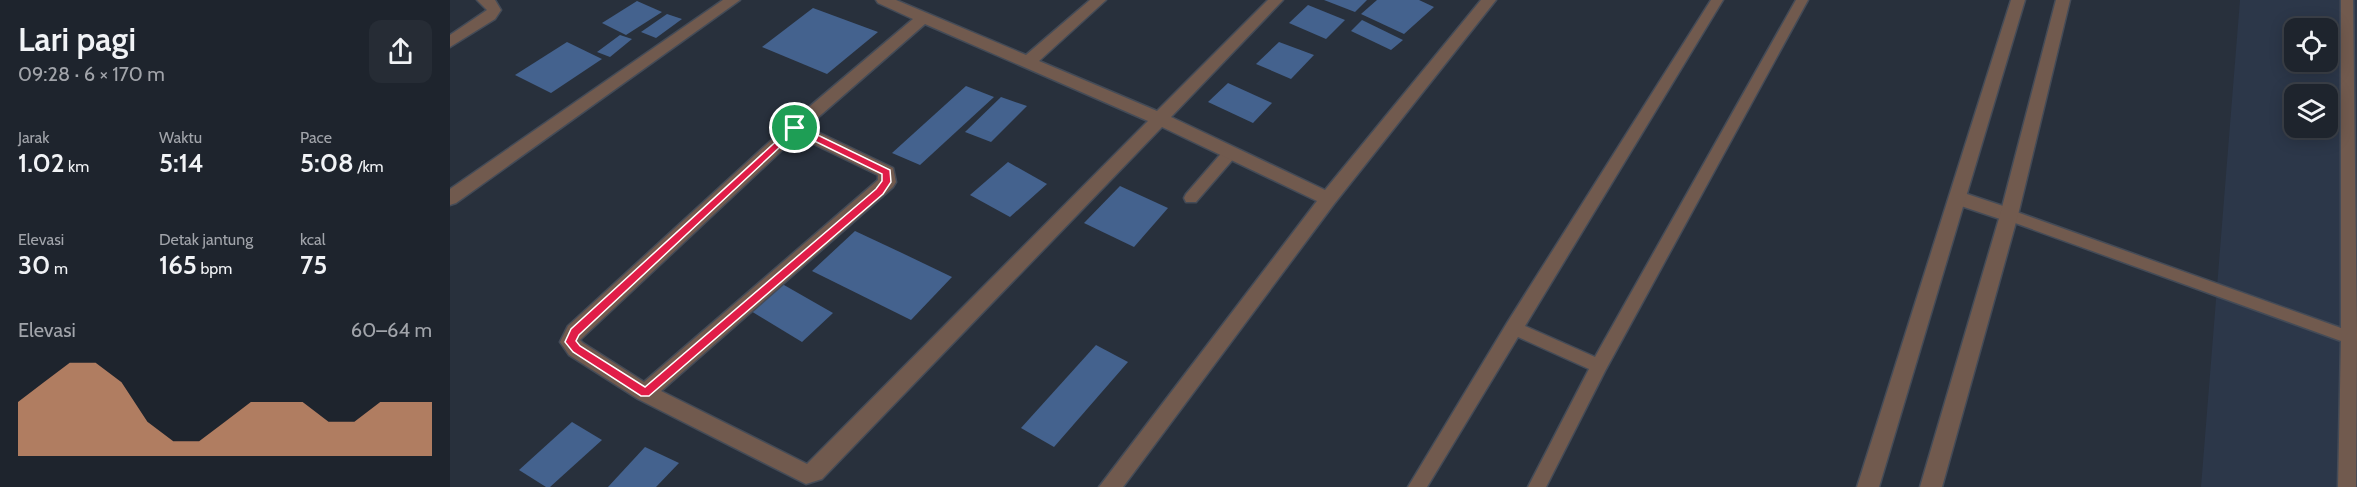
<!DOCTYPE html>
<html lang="id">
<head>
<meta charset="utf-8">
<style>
	body { margin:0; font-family:Cabin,sans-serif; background:#262c35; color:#f1f3f6; height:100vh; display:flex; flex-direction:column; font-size:22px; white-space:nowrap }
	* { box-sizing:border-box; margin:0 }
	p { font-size:20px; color:#a1a4aa }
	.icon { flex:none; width:33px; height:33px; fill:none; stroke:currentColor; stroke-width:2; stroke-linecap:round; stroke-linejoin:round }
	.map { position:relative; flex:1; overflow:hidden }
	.details { display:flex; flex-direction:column; background:#1e242d; width:450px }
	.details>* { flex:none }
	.tools { position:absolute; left:1834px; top:18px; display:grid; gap:12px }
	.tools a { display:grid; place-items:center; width:54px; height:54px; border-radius:12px; background:#1e242d; box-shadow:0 3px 15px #0003,0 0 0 2px #3c4149; font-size:30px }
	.pin { position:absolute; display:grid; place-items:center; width:51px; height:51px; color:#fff; margin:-26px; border:3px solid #fff; border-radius:50%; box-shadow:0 2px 6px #0007 }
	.round { display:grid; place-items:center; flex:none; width:63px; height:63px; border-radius:12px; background:#262c35 }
	.overview { display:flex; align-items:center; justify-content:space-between; height:102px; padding:0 18px }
	h1 { font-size:33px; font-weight:600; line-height:45px }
	.stats { display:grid; grid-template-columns:repeat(3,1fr); gap:9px; height:102px; padding:6px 18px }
	.stats div { display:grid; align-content:center }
	.stats b { font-size:26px; font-weight:600 }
	.stats small { font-size:16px; font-weight:400 }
	.stats p { font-size:16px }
	.chart { height:168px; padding:12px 18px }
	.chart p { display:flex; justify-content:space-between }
	.chart svg { width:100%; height:108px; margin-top:6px; fill:#efa378; opacity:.7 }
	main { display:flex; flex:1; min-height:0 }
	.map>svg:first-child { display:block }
</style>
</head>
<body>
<main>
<section class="details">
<div class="overview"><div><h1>Lari pagi</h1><p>09:28 · 6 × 170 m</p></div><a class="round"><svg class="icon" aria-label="share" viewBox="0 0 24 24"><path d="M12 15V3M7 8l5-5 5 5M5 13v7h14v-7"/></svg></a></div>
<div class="stats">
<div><p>Jarak</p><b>1.02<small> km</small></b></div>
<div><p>Waktu</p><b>5:14</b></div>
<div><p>Pace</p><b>5:08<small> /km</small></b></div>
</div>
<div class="stats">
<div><p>Elevasi</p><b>30<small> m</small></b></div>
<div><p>Detak jantung</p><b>165<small> bpm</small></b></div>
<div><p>kcal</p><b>75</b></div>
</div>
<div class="chart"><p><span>Elevasi</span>60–64 m</p>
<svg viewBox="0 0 160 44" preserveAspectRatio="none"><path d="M0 44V22L10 14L20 6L30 6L40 14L50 30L60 38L70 38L80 30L90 22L100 22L110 22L120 30L130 30L140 22L150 22L160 22V44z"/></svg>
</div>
</section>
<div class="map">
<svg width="1907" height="487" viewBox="0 0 1907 487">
	<rect width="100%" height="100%" fill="#28303c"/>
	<path fill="#2c3749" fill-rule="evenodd" d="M1790,0H1907V487H1751ZM1845,28H1878V62H1845ZM1845,94H1878V128H1845Z"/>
	<g fill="#44628e">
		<polygon points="874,0 917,0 905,12"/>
		<polygon points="927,0 969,0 984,7 954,34 911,14"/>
		<polygon points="187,1 212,12 176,35 152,23"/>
		<polygon points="858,5 895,20 876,39 839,23"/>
		<polygon points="363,8 428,32 377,74 312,47"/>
		<polygon points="217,14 232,19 206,38 191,32"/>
		<polygon points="912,20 953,40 941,50 901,31"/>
		<polygon points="170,35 182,39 160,57 147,52"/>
		<polygon points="117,42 152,59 101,93 65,75"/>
		<polygon points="829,42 864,55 841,79 806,64"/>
		<polygon points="778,83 822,103 803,123 758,102"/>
		<polygon points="516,86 544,97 470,165 442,153"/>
		<polygon points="551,97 577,106 541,142 515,132"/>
		<polygon points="558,162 597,184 560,217 520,195"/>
		<polygon points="670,186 718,208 684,247 634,223"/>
		<polygon points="405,231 452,253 502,277 461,320 362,271"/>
		<polygon points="327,281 383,313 352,342 296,308"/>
		<polygon points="646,345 678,362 604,447 571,428"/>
		<polygon points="122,422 152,440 100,487 96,487 69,470"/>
		<polygon points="195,447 229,463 206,487 158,487"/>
	</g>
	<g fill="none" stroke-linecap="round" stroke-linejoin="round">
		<defs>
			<g id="service">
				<polygon points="1261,0 1273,0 1075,326 1145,357 1346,0 1358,0 1155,371 1096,487 1078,487 1139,369 1068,337 977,487 958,487 1057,323"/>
				<polygon points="1891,0 1903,0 1907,334 1906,487 1888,487 1891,341 1554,219 1552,215 1554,211 1564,211 1891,328"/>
				<polygon points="780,148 787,153 785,157 746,202 736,202 734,198 736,194 775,149"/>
			</g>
			<g id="minor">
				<polygon points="27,0 45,0 51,10 45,19 0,47 0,35 37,10"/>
				<polygon points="273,0 290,0 6,203 0,205 0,189"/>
				<path d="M426,0H446L576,55L640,0H656L589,61L707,111L818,0H833L721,117L875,190L1031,0H1046L884,204L673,487H649L867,201L712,127L372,479L356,484L188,399L119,355L110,342L118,326L339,124L463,19L428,3ZM475,24L698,121L357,464L211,391L443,187L446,182L443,168L357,127ZM347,136L428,175V180L194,382L133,343L130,340L132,338Z"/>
				<polygon points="1508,191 1565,210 1568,215 1565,220 1559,222 1502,203 1499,198 1502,193"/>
			</g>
			<g id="tertiary">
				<polygon points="1561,0 1575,0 1429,487 1407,487"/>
				<polygon points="1606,0 1620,0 1568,215 1492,487 1470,487 1550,215"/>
			</g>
		</defs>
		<use href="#service" stroke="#444b57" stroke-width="3"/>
		<use href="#minor" stroke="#444b57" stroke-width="3"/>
		<use href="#tertiary" stroke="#444b57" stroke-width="3"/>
		<use href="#service" fill="#715a4e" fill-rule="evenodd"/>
		<use href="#minor" fill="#715a4e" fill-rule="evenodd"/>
		<use href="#tertiary" fill="#715a4e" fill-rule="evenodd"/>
	</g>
	<path fill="#e11d48" stroke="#fff" stroke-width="1.5" fill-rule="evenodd" d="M345,124L440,170L441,182L433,194L199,396H191L123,352L115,342L121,329ZM346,132L432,174V181L426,189L195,387L130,346L126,341L129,335Z"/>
</svg>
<div class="tools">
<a><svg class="icon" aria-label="locate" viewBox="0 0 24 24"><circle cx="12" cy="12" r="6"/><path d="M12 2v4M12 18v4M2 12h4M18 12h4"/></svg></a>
<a><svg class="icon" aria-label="layers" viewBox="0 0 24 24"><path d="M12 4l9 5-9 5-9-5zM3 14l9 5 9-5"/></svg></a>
</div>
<div class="pin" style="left:345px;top:128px;background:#1e9e55"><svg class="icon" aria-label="arrive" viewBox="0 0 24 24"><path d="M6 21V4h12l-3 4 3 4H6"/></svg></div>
</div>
</main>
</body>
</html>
